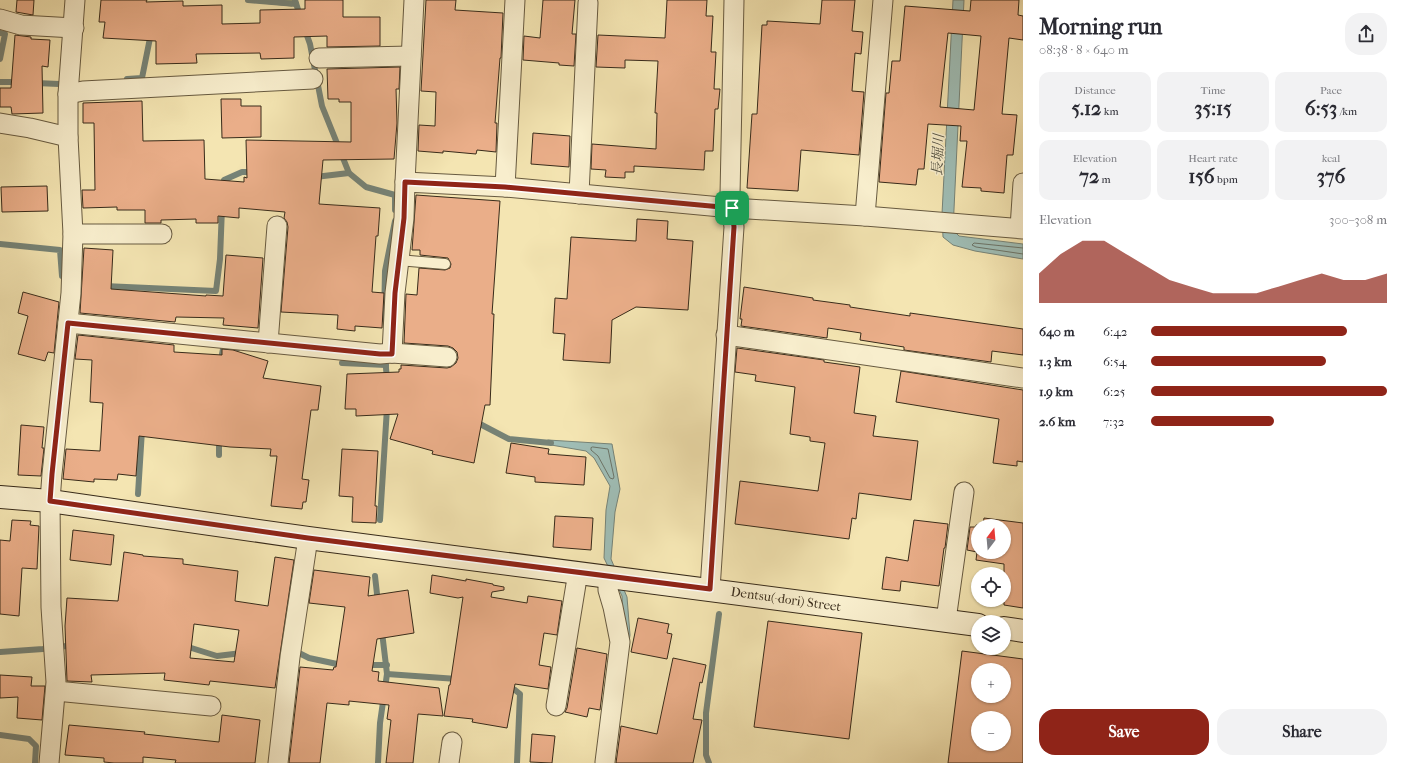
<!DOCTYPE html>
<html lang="en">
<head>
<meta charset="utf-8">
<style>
	body { margin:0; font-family:"IM FELL French Canon","Noto Serif JP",serif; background:#f2f2f3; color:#2b2b33; height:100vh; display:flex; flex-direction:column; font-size:15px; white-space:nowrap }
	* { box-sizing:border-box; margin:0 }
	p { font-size:13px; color:#7c7c81 }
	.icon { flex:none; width:22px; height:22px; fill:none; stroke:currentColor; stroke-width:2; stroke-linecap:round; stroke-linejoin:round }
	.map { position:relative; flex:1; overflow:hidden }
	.drawer { display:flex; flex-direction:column; background:#fff; width:380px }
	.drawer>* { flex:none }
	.needle { width:26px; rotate:16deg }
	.buttons { position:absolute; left:971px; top:519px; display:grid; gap:8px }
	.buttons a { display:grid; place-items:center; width:40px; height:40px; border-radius:50%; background:#fff; box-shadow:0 1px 3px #0004; font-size:20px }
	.pin { position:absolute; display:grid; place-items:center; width:34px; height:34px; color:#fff; margin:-17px; border-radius:8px; box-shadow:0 2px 6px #0006 }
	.round { display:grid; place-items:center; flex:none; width:42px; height:42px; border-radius:16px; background:#f2f2f3 }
	.overview { display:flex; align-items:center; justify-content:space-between; height:68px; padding:0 16px }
	h1 { font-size:22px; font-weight:800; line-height:30px }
	.stats { display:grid; grid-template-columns:repeat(3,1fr); gap:6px; height:68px; padding:4px 16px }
	.stats div { display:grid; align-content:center; border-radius:10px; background:#f2f2f3; text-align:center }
	.stats b { font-size:20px; font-weight:800 }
	.stats small { font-size:11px; font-weight:400 }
	.stats p { font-size:11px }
	.chart { height:112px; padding:8px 16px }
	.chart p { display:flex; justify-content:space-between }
	.chart svg { width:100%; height:72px; margin-top:4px; fill:#8f2418; opacity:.7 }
	.button { display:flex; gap:8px; margin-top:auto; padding:8px 16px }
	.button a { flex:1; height:46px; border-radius:16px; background:#8f2418; color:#fff; font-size:16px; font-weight:800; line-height:46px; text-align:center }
	.button a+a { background:#f2f2f3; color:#2b2b33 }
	ul { padding:0 16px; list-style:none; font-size:13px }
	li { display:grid; grid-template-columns:64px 48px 1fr; align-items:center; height:30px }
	li i { height:10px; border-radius:5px; background:#8f2418 }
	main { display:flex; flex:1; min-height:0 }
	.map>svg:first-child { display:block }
</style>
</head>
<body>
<main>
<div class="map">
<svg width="1023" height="763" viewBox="0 0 1023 763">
	<rect width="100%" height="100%" fill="#f4e5b2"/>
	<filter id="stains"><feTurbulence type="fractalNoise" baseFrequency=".005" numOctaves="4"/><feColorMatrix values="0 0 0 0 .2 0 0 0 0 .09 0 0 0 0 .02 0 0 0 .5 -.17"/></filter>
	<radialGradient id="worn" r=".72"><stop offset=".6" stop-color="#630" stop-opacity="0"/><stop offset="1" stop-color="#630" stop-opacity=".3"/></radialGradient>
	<polygon fill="#b9c58e" stroke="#787854" points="252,0 293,0 292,6 252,2"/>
	<g fill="#9fbdb5" stroke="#768377">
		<polygon points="953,0 964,0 953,230 959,236 1023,244 1023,259 975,251 953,245 943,237 942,214"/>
		<polygon points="548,440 612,444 620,489 615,512 611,559 627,597 630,635 625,667 622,596 604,558 606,510 610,486 594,458 586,451 551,445 544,442"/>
	</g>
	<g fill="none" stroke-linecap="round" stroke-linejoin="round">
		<g stroke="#6c7468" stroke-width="1">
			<polyline points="1023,248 974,243 972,245 976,247 1023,254"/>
			<polygon points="593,447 608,449 614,477 613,479 610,478 598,456 591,450 591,448"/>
		</g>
		<g stroke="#768377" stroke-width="6">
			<polyline points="248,0 296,4"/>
			<polyline points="295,0 300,16"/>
			<polyline points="305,30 310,44 322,106 349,173 366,187 395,195 395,210"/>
			<polyline points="0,33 5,34 0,59"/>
			<polyline points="127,79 142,78 151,33"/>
			<polyline points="0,82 18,82"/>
			<polyline points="36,83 59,84"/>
			<polyline points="315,177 349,173"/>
			<polyline points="223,187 224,180 242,172 254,172"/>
			<polyline points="0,244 60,250 62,276"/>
			<polyline points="104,286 216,291 220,259 222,208"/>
			<polyline points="384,319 385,271 395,221"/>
			<polyline points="222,354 223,349 238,348"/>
			<polyline points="385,356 387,380"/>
			<polyline points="342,363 386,365"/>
			<polyline points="475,423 480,424 509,439 551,443"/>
			<polyline points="219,455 219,439"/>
			<polyline points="138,494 142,430"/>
			<polyline points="380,520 387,408"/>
			<polyline points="375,576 378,603"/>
			<polyline points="185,646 217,656 242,653"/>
			<polyline points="273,649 281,648 297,652 309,658 337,664 343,664"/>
			<polyline points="0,652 43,649 74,645"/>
			<polyline points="366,665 387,665"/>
			<polyline points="387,674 457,679"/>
			<polyline points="508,688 515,690 520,694 517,763"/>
			<polyline points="0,735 29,739 36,746 35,763"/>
			<polyline points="378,763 380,723 387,674 382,632"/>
			<polyline points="709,763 706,755 706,713 719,614"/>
		</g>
	</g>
	<g fill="#eaae89" stroke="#382b1a" fill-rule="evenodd">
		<polygon points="17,0 34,0 33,15 16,12"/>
		<polygon points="101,0 147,0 146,2 183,1 183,6 222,5 222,24 260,23 260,10 305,9 305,0 343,0 343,17 380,17 380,46 327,47 327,36 294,37 294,58 261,59 260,53 196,54 197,63 156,64 156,41 103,38 105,22 99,22"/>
		<polygon points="426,0 456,0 455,10 503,13 501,58 500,58 495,123 497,123 496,152 477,150 476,154 443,151 443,153 418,151 419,125 435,126 436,92 421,91"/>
		<polygon points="543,0 575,0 572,34 576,34 574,66 559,65 559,63 523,60 524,36 540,38"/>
		<polygon points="667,0 707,0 706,16 713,16 711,52 716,52 714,89 720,89 718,109 715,109 713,151 705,151 704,170 634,166 634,172 625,172 625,178 605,177 606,170 591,169 592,144 656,149 657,113 655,113 658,61 625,60 625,68 596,67 598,35 665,38"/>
		<polygon points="822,0 855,0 852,31 863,32 861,54 855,53 852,91 864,92 859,155 801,150 798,191 747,188 752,114 757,114 762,25 767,25 767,21 820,24"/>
		<path d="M971,0H1019L1018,15L1023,16V40L1009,38L1002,114L1017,115L1013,155H1007L1004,193L981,191V188L962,187L967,141H960L961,126L928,124L924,169H918L916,185L879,182L886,93H889L892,61H900L905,6L970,11ZM948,33L981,36L974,110L940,107Z"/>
		<polygon points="15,35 31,37 31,39 50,40 48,67 42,66 43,113 12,114 11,107 0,107 0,88 11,88"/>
		<polygon points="400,67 399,89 396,89 397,123 394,159 323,160 319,204 380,208 378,236 376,236 372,292 384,293 382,328 355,326 355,331 337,329 338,315 281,312 288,227 287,222 284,218 285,212 239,208 239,218 218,216 218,223 196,223 196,219 161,220 161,223 145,223 145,210 117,210 117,207 83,208 82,190 95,190 94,123 83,123 83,103 142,101 143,141 204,140 205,179 244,182 244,177 247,178 246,140 351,142 351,102 339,102 339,99 328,99 327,69"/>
		<polygon points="221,99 241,99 241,106 261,106 261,137 222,138"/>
		<polygon points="533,133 570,136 569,167 531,164"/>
		<polygon points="47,186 48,211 2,212 1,187"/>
		<polygon points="416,195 500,201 492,314 494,314 490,405 485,405 474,463 432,454 433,451 390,439 398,414 356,416 356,409 345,409 347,374 399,372 399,369 401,369 401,365 447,368 451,367 456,363 458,358 457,352 453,348 448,346 404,343 406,294 417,295 419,268 445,270 450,268 451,264 448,258 420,255 420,250 412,250"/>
		<polygon points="637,219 668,221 667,239 693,241 688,310 636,307 612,320 610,363 563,360 565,334 553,333 555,298 567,299 571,237 636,241"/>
		<polygon points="84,248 113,250 111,289 206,296 206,295 223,296 226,255 263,258 258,328 223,325 224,318 176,317 175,322 80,313"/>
		<polygon points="744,287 813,298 813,300 850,305 850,307 910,316 910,313 1023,329 1023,355 992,351 991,362 904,350 904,347 860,340 861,333 828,328 827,338 741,326 742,319 740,319"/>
		<polygon points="23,292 59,302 54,353 48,352 45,361 18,354 28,316 18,313"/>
		<polygon points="78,335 174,345 174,352 222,355 222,349 233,350 268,361 263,378 321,386 318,410 311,410 302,479 309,480 306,502 303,502 302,509 271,506 277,456 270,456 271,449 230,447 139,436 136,476 118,474 117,480 94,479 94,482 63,479 66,449 100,451 103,403 90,402 92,360 75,359"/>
		<polygon points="737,348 824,360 824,362 860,367 854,413 876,416 873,436 918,441 911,500 859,493 856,519 852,518 849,539 735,524 740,481 818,491 825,443 810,441 810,437 790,434 795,387 755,381 756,375 735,372"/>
		<polygon points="901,371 1023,390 1023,462 1017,461 1017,466 993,463 999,419 896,402"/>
		<polygon points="21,425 44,427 42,448 44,448 41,476 18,475"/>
		<polygon points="511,443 549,449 548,454 586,457 584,485 535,482 535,477 506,473"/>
		<polygon points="342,449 378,451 375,506 377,506 376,523 352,522 353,497 339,496"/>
		<polygon points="555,516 593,518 591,550 553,547"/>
		<path d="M984,518L1023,523V608L1004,605V564L976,560L977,552L967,550L970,527H976V525H983ZM978,526H1004V552H978Z"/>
		<polygon points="12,520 31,521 30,525 39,526 37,569 22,568 19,616 0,614 0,540 10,541"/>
		<polygon points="914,520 948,524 945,548 944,548 939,586 901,581 900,591 882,589 886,557 908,561"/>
		<polygon points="73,530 114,535 111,565 70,560"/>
		<path d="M124,552L143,555V556L183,559V564L238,571L235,601L268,606L275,557L294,560L275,688L210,681L209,685L164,680L165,673L91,675L92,682L67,681L65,626L67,598L118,601ZM194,624L239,630L234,662L190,658Z"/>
		<polygon points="314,570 370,577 368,596 408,590 414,633 377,639 372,671 379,672 378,681 439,688 443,716 418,714 413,763 386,763 391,720 387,719 389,705 349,701 349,705 327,703 320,763 289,763 300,667 333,670 334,667 336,667 345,607 309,603"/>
		<polygon points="432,575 466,581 466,579 493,584 493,585 504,587 504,590 492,592 491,597 527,603 528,596 562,601 557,635 544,633 539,665 551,667 548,689 515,684 507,728 472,722 473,719 444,716 449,685 450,685 463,597 458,598 430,593"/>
		<polygon points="638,618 669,624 667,633 672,634 667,659 631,652"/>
		<polygon points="768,621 862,633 849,739 754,727"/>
		<polygon points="577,648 607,654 600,710 589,708 587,717 565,712 567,708"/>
		<path d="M962,651L1023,659V763H948ZM978,670H1004V696H978ZM978,718H1004V744H978Z"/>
		<polygon points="673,658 706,665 702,683 700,682 693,719 702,720 693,763 616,763 621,726 657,734"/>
		<polygon points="0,675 32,677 31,686 45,686 42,720 17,718 18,697 0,698"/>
		<polygon points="222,715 260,720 255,763 175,763 176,760 143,757 143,763 114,763 104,762 104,758 65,755 69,725 145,732 144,734 219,742"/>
		<polygon points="532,734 555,736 552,763 530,762"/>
	</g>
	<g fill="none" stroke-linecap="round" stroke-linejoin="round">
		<defs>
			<polyline id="lane" points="398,260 445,264"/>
			<g id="street">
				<polyline points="0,19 21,25 74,28"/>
				<polyline points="319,58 411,56"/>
				<polyline points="68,94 83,91 313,79"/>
				<polyline points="0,123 30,128 68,137"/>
				<polyline points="405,182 414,0"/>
				<polyline points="505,187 515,0"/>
				<polyline points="579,194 588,3"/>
				<polyline points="865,216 883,0"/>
				<polyline points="1020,228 1023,183"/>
				<polyline points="73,234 162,234"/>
				<polyline points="68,323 380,354 392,353 447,357"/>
				<polyline points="726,335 1023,378"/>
				<polyline points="268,343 277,226"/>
				<polyline points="392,353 395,293 404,218 405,182 505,187 732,208 865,216 1023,229"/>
				<polyline points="710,589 734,227 730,195 734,0"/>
				<polyline points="946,620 964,492"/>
				<polyline points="56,691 211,706"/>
				<polyline points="556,706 578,572"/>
				<polyline points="605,762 620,642 613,607 608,590 608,576"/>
				<polyline points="49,763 56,682 51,607 50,501 52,474 71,293 73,234 68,137 68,94 75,0"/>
				<polyline points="278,763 290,657 308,538"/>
				<polyline points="449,763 452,742"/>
			</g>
			<g id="secondary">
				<polyline points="0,497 50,501 308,538 978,625"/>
				<polyline points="1004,628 1023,631"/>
			</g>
		</defs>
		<use href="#lane" stroke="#675a40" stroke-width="12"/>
		<use href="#street" stroke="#675a40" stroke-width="21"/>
		<use href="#secondary" stroke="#382b1a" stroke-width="24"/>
		<use href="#lane" stroke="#f8eecd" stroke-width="10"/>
		<use href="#street" stroke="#f8eecd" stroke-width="19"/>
		<use href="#secondary" stroke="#f8eecd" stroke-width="22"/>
	</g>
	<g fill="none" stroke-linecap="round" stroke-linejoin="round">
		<defs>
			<polygon id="route" points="405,182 505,187 732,208 734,227 710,589 308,538 50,501 52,474 68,323 380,354 392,354 395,293 404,218"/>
		</defs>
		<use href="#route" stroke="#fff" stroke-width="8"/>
		<use href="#route" stroke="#8f2418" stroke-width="5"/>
	</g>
	<g text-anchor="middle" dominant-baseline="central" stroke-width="3" stroke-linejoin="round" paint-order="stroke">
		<g font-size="13" fill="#382b1a" stroke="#f8eecd">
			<text transform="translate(786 599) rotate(8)">Dentsu(-dori) Street</text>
		</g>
		<g font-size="14" font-style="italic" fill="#525041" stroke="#f8eecd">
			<text transform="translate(938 155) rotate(-87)">長堀川</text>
		</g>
	</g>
	<rect width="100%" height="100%" filter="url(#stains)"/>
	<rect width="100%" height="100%" fill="url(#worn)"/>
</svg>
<div class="buttons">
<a><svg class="needle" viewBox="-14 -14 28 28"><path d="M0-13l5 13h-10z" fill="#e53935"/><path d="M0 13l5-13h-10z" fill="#7c7c81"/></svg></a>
<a><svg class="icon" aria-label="locate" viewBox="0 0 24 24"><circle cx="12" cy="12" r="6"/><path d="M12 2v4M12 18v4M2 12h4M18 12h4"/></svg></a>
<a><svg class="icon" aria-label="layers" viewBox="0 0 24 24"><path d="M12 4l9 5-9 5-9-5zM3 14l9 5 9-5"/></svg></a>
<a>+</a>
<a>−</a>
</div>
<div class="pin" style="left:732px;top:208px;background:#1e9e55"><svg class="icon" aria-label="arrive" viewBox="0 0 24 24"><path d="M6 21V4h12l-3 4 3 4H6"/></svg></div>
</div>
<section class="drawer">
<div class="overview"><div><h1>Morning run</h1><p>08:38 · 8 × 640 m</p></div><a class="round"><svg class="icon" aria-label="share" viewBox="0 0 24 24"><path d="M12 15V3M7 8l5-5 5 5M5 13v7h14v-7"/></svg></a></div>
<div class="stats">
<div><p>Distance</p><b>5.12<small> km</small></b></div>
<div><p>Time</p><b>35:15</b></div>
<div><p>Pace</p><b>6:53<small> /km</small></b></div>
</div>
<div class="stats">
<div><p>Elevation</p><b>72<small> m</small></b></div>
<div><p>Heart rate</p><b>156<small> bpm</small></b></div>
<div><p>kcal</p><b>376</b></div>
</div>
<div class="chart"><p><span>Elevation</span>300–308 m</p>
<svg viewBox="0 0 160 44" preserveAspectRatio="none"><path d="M0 44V26L10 14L20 6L30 6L40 14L50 22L60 30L70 34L80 38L90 38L100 38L110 34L120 30L130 26L140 30L150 30L160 26V44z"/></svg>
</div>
<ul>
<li><b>640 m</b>6:42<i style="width:83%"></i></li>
<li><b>1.3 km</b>6:54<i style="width:74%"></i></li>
<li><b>1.9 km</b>6:25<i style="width:100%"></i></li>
<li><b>2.6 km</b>7:32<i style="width:52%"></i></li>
</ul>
<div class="button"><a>Save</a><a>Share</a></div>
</section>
</main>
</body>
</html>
